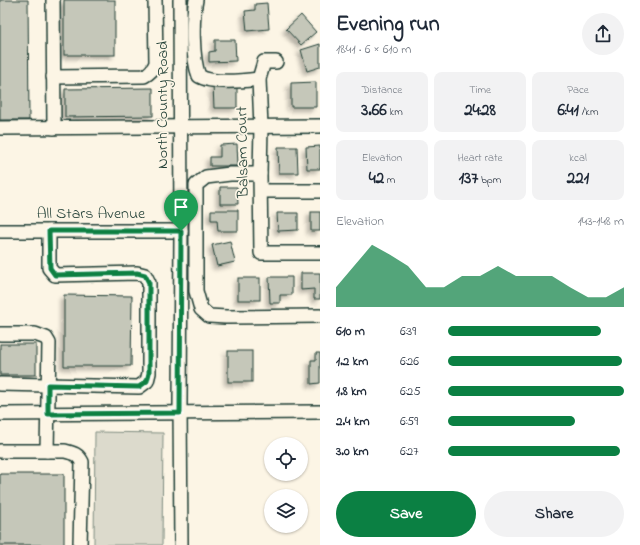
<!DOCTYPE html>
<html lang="en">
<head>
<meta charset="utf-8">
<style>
	body { margin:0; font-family:"Indie Flower",sans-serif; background:#f2f2f3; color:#1f2937; height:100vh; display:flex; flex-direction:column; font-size:15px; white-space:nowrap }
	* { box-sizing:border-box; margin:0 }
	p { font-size:13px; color:#747a83 }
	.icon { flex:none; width:22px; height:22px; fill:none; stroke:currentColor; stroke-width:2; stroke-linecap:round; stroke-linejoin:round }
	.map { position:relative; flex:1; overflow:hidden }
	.details { display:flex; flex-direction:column; background:#fff; width:320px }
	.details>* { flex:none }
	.controls { position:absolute; left:264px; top:437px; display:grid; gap:8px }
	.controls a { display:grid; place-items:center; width:44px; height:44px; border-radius:50%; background:#fff; box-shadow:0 1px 3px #0004; font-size:20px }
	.pin { position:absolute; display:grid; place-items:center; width:34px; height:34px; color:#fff; margin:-41px -17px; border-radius:50% 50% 50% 0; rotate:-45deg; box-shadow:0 0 4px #0007 }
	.pin .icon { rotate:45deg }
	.round { display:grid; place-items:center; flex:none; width:42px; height:42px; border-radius:21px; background:#f2f2f3 }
	.headline { display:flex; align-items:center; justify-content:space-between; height:68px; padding:0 16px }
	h1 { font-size:22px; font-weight:700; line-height:30px }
	.metrics { display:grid; grid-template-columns:repeat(3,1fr); gap:6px; height:68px; padding:4px 16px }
	.metrics div { display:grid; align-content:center; border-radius:8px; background:#f2f2f3; text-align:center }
	.metrics b { font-size:17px; font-weight:700 }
	.metrics small { font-size:11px; font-weight:400 }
	.metrics p { font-size:11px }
	.chart { height:112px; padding:8px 16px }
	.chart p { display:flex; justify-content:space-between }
	.chart svg { width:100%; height:72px; margin-top:4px; fill:#0b8043; opacity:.7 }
	.cta { display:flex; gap:8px; margin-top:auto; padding:8px 16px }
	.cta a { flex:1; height:46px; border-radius:24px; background:#0b8043; color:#fff; font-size:16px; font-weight:700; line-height:46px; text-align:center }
	.cta a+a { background:#f2f2f3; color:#1f2937 }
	ul { padding:0 16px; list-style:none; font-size:13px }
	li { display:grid; grid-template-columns:64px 48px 1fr; align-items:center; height:30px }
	li i { height:10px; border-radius:5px; background:#0b8043 }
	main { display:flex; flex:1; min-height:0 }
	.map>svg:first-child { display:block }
</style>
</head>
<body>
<main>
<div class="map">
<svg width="320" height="545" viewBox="0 0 320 545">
	<defs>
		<filter id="shadow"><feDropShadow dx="-3.5" dy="3.5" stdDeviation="2" flood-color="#0004"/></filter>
	</defs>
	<rect width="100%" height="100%" fill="#fcf5e5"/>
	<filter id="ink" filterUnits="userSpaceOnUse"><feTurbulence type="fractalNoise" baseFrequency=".025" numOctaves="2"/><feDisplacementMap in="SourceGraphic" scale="8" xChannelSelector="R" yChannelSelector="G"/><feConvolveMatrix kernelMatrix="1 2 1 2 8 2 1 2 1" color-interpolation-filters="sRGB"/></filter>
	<g filter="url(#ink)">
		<polygon fill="#dcdacc" stroke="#7e8c80" points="95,432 163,433 162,545 94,545"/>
		<g fill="#c5c7b9" stroke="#1f3d34" filter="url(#shadow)">
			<polygon points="0,0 28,0 29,120 0,120"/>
			<rect x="64" y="0" width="51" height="55"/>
			<polygon points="267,3 269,29 247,31 245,11 255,10 255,4"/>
			<polygon points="301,15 316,32 301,45 286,29"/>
			<polygon points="215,40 235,40 236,61 209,62 209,52 215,51"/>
			<polygon points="320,44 320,67 307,71 301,50"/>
			<polygon points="316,82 316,107 291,107 291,83"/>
			<polygon points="213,85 237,85 237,108 214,108"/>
			<polygon points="153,88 153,116 65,117 65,89"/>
			<polygon points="237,144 238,166 210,166 210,157 220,157 220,145"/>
			<polygon points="320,146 320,169 307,169 306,147"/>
			<polygon points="278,147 297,147 298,173 279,173"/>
			<polygon points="220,187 237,187 238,204 220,204"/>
			<polygon points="211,210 238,210 238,231 218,231 217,220 211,220"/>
			<rect x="311" y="212" width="9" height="19"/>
			<polygon points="277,213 298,213 298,230 278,231"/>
			<polygon points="230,241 235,262 217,266 212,245"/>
			<polygon points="301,273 320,273 320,299 314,299 314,289 301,290"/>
			<polygon points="269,277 292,277 292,295 280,295 280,303 270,303"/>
			<rect x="238" y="278" width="22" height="22"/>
			<polygon points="64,295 132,296 131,366 64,366"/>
			<rect x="0" y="344" width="36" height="31"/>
			<rect x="228" y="351" width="24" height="31"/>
			<polygon points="316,353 320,353 320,383 311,384 311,360 316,360"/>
			<rect x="0" y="474" width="64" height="71"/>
		</g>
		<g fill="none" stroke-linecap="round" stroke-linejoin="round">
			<defs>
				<g id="minor">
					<polyline points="53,0 54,128"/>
					<polyline points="180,0 181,231 180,405 181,545"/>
					<path d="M196,0C192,19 192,58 199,76C212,84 243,81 259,79"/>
					<polyline points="276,62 264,62 259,79 261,127 260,174 261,253 320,253"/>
					<path d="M53,77L144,76C150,73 153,70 156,63L155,0"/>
					<polyline points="0,128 320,126"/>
					<polyline points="260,174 230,174 206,177 196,185 196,291 201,309 209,316 226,317 320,316"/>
					<polyline points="261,191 320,191"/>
					<polyline points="0,231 181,231"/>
					<polyline points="0,334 35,334 46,338 49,343 47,451"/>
					<polyline points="0,384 139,387 147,381 149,373 149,283 145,275 137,273 55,275 49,268 49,231"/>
					<polyline points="0,414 320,412"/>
					<path d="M0,451H65C73,453 78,454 82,462L80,545"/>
				</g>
			</defs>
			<use href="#minor" stroke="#1f3d34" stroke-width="16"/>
			<use href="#minor" stroke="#fcf5e5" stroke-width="13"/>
		</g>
	</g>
	<g fill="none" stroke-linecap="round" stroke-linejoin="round" filter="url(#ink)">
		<defs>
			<polygon id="route" points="49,231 181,231 180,413 48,414 48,385 139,387 147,381 149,373 149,283 145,275 137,273 55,275 50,268"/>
		</defs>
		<use href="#route" stroke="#fff" stroke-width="8"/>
		<use href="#route" stroke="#0b8043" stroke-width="5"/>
	</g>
	<g text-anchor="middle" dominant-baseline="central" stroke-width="3.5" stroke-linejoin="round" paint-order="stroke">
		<g font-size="16" fill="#1f3d34" stroke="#fcf5e5">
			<text transform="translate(163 105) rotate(-90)">North County Road</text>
			<text transform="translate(243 152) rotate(-91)">Balsam Court</text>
			<text x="91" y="214">All Stars Avenue</text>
		</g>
	</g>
</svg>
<div class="controls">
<a><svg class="icon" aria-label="locate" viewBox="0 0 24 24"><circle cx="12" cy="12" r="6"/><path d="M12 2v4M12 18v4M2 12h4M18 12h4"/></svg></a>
<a><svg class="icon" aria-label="layers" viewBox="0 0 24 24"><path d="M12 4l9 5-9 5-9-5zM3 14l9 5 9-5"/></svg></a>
</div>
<div class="pin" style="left:181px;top:231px;background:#1e9e55"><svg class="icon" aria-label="arrive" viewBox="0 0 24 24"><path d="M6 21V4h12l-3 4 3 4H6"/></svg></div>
</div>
<section class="details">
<div class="headline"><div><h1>Evening run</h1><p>18:41 · 6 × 610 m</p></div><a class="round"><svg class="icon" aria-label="share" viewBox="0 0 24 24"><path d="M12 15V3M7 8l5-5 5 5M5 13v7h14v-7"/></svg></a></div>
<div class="metrics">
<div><p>Distance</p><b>3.66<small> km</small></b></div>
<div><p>Time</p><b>24:28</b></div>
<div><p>Pace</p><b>6:41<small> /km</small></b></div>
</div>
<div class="metrics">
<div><p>Elevation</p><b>42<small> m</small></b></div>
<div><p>Heart rate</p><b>137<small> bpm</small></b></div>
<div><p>kcal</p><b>221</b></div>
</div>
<div class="chart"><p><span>Elevation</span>143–148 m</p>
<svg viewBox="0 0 160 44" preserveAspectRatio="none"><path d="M0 44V32L10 19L20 6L30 12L40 19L50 32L60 32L70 25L80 25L90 19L100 25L110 25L120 25L130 32L140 38L150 38L160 32V44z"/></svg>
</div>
<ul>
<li><b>610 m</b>6:39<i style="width:87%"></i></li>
<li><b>1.2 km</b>6:26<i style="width:99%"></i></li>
<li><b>1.8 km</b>6:25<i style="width:100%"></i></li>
<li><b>2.4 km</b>6:59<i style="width:72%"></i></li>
<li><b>3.0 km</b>6:27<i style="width:98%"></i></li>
</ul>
<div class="cta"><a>Save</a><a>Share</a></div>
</section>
</main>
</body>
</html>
